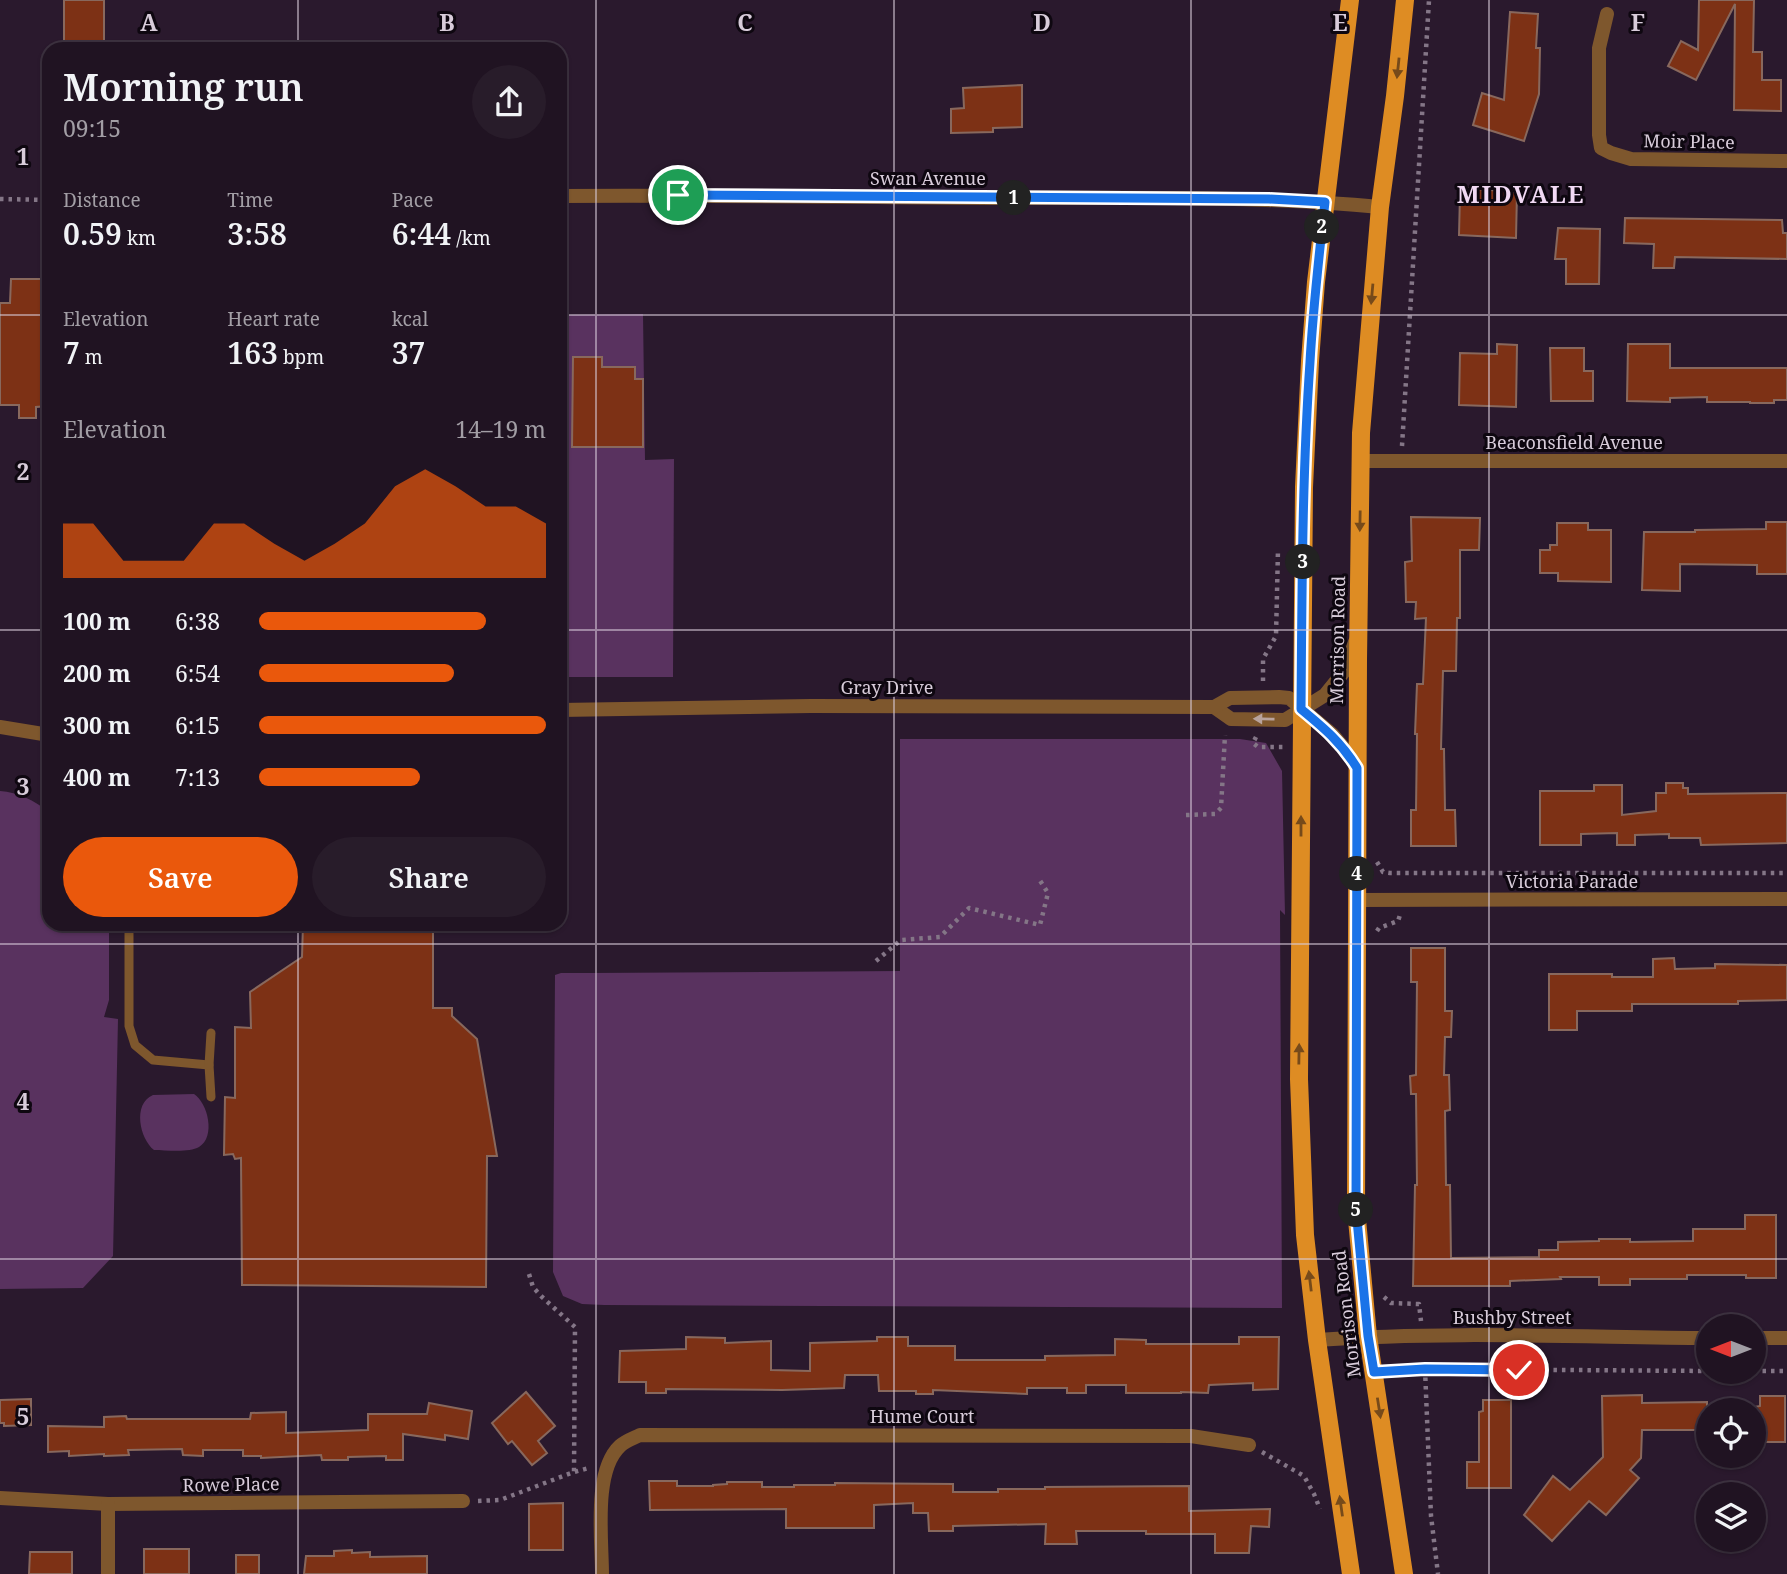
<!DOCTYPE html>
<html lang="en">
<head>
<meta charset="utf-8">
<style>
	body { margin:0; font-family:"Noto Serif",serif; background:#281c2a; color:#f1f3f6; height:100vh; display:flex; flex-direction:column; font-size:26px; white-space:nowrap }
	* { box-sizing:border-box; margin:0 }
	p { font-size:23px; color:#a29ea5 }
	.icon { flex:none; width:38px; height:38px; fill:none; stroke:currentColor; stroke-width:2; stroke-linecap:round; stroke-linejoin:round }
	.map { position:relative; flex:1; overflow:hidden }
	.panel { position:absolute; left:42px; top:42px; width:525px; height:889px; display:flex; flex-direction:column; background:#201322; border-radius:21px; box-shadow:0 2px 5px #0004,0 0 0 2px #3d3240 }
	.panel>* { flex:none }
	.needle { width:46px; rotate:270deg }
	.buttons { position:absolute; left:1696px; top:1314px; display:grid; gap:14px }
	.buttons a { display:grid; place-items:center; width:70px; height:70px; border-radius:50%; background:#201322; box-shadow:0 2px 5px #0004,0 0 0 2px #3d3240; font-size:35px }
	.pin { position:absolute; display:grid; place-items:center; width:60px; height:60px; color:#fff; margin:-30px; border:4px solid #fff; border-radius:50%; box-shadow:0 2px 7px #0007 }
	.km { position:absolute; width:35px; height:35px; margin:-18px; border-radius:50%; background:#222; color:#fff; font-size:19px; line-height:35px; text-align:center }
	.round { display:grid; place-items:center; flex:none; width:74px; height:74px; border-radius:37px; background:#281c2a }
	.summary { display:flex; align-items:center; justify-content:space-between; height:119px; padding:0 21px }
	h1 { font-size:38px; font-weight:600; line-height:52px }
	.stats { display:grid; grid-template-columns:repeat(3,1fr); gap:10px; height:119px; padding:7px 21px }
	.stats div { display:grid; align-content:center }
	.stats b { font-size:30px; font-weight:600 }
	.stats small { font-size:19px; font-weight:400 }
	.stats p { font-size:19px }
	.chart { height:196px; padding:14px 21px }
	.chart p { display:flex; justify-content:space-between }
	.chart svg { width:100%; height:126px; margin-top:7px; fill:#ea580c; opacity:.7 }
	.action { display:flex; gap:14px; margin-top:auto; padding:14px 21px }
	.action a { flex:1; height:80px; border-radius:42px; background:#ea580c; color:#fff; font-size:28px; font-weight:600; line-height:80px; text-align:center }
	.action a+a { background:#281c2a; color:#f1f3f6 }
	ul { padding:0 21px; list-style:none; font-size:23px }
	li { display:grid; grid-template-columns:112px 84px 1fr; align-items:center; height:52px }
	li i { height:18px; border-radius:9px; background:#ea580c }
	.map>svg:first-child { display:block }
</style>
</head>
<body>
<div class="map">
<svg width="1787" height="1574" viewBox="0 0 1787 1574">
	<rect width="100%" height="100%" fill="#2a192d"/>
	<g fill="#59325f">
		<polygon points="643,314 645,460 674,459 673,677 560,677 560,315"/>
		<polygon points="900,739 1240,739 1266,743 1282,771 1285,915 1280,910 1282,1308 604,1305 582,1304 563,1296 553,1272 555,975 561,973 590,973 900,971"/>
		<path d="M0,791C18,792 35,801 49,812V924H109V1000L104,1017L118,1019L113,1256L83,1288L0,1289Z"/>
		<path d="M194,1094C208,1103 216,1137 199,1147C189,1153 166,1150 154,1150C140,1139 132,1104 153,1095Z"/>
	</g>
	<g fill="#7d3115" stroke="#88685d" stroke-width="2">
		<rect x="64" y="0" width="40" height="49"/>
		<polygon points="1699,0 1754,0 1753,52 1762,52 1762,80 1781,80 1781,111 1734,110 1735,4 1696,80 1668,66 1681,41 1698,50"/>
		<polygon points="1510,12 1538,14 1536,48 1540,48 1539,94 1524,141 1473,125 1482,93 1504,100"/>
		<polygon points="1022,85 1022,127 993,128 993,132 951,133 951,109 964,108 963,88"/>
		<polygon points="1462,188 1517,192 1516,238 1459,235 1460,194 1462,194"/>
		<polygon points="1625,218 1782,220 1783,233 1787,233 1787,259 1675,257 1674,268 1653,268 1654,244 1624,243"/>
		<polygon points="1558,228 1600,229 1599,284 1566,284 1566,259 1555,259"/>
		<polygon points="11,279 49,279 49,406 36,407 36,418 19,418 19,405 0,405 0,303 10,303"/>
		<polygon points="1497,344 1517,345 1516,407 1459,405 1460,353 1497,354"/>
		<polygon points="1628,344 1670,344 1670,368 1787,368 1787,400 1774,400 1774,403 1750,403 1750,402 1707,402 1707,397 1670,398 1670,402 1627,401"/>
		<polygon points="1550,348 1584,348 1584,371 1593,371 1593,401 1551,401"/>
		<polygon points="573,357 602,357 602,367 635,367 635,379 643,379 643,447 572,447"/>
		<polygon points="1411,517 1480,518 1479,550 1460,550 1460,618 1457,618 1456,671 1443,671 1441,749 1444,749 1445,810 1455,810 1456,846 1411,846 1411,810 1416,810 1417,734 1415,734 1417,684 1423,684 1426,618 1415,619 1416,602 1406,602 1405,562 1412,561"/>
		<polygon points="1766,522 1787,522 1787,574 1757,574 1757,565 1680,564 1680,591 1642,590 1644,532 1695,532 1695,530 1766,529"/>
		<polygon points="1557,523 1588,523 1588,530 1611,530 1611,582 1558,581 1558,573 1540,573 1540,550 1550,550 1550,545 1557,545"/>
		<polygon points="1666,783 1683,783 1683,788 1688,788 1688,794 1787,793 1787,843 1701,845 1700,838 1669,838 1669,834 1635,835 1635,845 1617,845 1617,833 1581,834 1581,845 1540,845 1540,791 1594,791 1594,785 1622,785 1622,815 1656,811 1656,793 1666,793"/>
		<polygon points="303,924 433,924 433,1008 452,1008 452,1016 477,1039 497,1156 487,1156 486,1287 242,1285 241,1158 235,1159 233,1154 224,1155 225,1097 235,1098 235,1027 251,1028 250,992 302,957"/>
		<polygon points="1411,948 1445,948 1445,1011 1452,1011 1451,1037 1445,1037 1444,1075 1449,1075 1450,1110 1445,1111 1446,1185 1450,1185 1451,1258 1539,1257 1539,1250 1558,1250 1558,1242 1599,1241 1599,1239 1630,1239 1630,1242 1693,1241 1693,1229 1745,1229 1745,1215 1776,1215 1776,1278 1746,1278 1746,1275 1687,1275 1687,1279 1630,1279 1630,1285 1599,1285 1599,1277 1560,1277 1561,1279 1510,1281 1510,1286 1413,1286 1415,1185 1417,1185 1416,1094 1411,1094 1410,1076 1416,1075 1417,982 1411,982"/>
		<polygon points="1674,958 1675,969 1715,968 1715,964 1787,965 1787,1000 1738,1001 1738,1004 1632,1004 1632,1011 1577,1011 1577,1030 1549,1030 1549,974 1612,974 1612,977 1653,977 1653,959"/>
		<polygon points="686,1337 725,1338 725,1343 771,1341 771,1370 810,1371 810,1343 877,1341 877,1337 908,1337 908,1346 955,1346 955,1360 1045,1360 1045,1356 1115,1355 1115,1339 1146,1340 1146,1344 1239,1344 1239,1337 1279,1337 1278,1389 1253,1390 1253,1383 1209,1385 1208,1393 1181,1392 1181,1393 1126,1393 1126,1385 1086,1385 1086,1393 1067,1393 1067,1388 1027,1388 1027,1394 933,1390 933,1394 916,1394 916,1391 879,1391 878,1375 845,1375 844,1388 782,1390 666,1389 666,1393 646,1393 646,1382 619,1382 620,1351 686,1349"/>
		<polygon points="526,1392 555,1426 538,1441 547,1453 532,1465 512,1441 508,1444 492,1423"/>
		<polygon points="1642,1395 1642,1403 1707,1402 1707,1430 1642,1430 1641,1458 1630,1470 1639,1478 1606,1515 1589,1501 1552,1541 1524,1515 1553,1476 1570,1490 1603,1457 1602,1396"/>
		<polygon points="1760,1396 1785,1396 1785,1442 1754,1442 1754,1407 1760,1406"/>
		<polygon points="31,1399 31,1425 4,1426 4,1423 0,1423 0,1400"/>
		<polygon points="1483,1400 1511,1400 1511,1488 1467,1488 1467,1462 1479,1462 1479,1412 1483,1411"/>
		<polygon points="429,1403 472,1411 468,1439 445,1435 445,1440 403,1434 403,1460 386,1460 386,1456 348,1457 348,1460 322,1460 321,1455 261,1458 261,1456 243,1456 243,1450 203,1450 203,1456 183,1455 182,1449 128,1450 129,1455 104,1456 104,1454 69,1456 69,1451 48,1452 48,1426 104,1427 104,1417 126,1416 127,1419 250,1419 251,1413 286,1412 286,1433 368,1430 368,1414 427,1414"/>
		<polygon points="649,1481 677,1481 677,1486 713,1486 713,1485 727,1484 727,1482 762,1482 762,1487 794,1487 794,1485 835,1485 835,1483 953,1484 953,1492 998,1492 998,1489 1045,1489 1045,1487 1189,1486 1189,1511 1270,1509 1269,1527 1251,1526 1249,1553 1215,1553 1215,1534 1146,1534 1146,1531 1076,1531 1077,1544 1045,1544 1046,1524 953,1526 953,1531 929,1531 928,1513 913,1513 913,1503 874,1505 874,1528 786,1528 786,1509 650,1510"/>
		<polygon points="563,1503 563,1550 529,1550 529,1504"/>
		<rect x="144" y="1549" width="45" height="25"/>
		<polygon points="352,1550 352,1553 370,1552 370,1557 427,1556 427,1574 304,1574 306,1556 334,1556 334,1551"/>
		<polygon points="30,1552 72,1552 72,1574 29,1574"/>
		<rect x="236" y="1555" width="23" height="19"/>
	</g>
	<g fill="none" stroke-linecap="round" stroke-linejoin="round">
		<g stroke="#847687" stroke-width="4.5" stroke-dasharray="3.5 5" stroke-linecap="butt">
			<polyline points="0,199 49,200"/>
			<polyline points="1402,446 1429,0"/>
			<polyline points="1263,681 1263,659 1276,636 1278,549"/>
			<polyline points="1256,737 1253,743 1258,747 1285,747"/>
			<polyline points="1186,815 1215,814 1221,808 1225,735"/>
			<polyline points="1377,862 1383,872 1390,873 1787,873"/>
			<polyline points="1377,931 1379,928 1398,921 1400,915"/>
			<polyline points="876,961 901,940 940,937 969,908 1040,925 1048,893 1039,879"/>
			<polyline points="529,1274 533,1287 541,1296 575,1327 574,1472"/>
			<polyline points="1384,1297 1391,1303 1419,1304 1421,1321"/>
			<polyline points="1425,1369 1431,1516 1438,1574"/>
			<polyline points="1392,1371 1425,1369 1708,1371"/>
			<polyline points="1754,1371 1787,1371"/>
			<polyline points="1262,1452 1304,1476 1314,1494 1320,1509"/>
			<polyline points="478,1501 500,1500 574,1472 589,1468"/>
		</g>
		<g stroke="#7e572d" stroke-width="9">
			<polyline points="129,924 129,1026 135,1045 153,1060 209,1065 211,1097"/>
			<polyline points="209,1065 211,1033"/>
		</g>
		<g stroke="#7e572d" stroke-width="14">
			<polyline points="1607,14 1599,48 1599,135 1601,148 1611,153 1631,159 1787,161"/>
			<path d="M560,196C701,195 842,197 983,198C1115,198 1248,195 1380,207"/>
			<polyline points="1360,461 1787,461"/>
			<polyline points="1214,707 1231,719 1285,720 1325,695 1346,669 1355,642"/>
			<polyline points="560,710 811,706 1214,707 1230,698 1279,697 1289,698 1332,734 1348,753 1357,768"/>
			<polyline points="0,727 49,735"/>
			<polyline points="1357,900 1787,899"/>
			<polyline points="1754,1338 1787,1338"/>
			<path d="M1317,1340C1446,1331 1578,1337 1708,1338"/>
			<polyline points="0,1498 108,1504 463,1501"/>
			<polyline points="108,1504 108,1574"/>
			<path d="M602,1574C602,1539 593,1471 620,1446C625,1441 634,1438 640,1435L1191,1436L1249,1445"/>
		</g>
		<g stroke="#de8c23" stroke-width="18">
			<polyline points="1350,0 1316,282 1310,361 1304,487 1299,1079 1305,1235 1317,1340 1351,1574"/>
			<polyline points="1404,1574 1368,1336 1356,1209 1358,660 1361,433 1380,207 1395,96 1405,0"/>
		</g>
	</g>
	<defs><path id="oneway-solid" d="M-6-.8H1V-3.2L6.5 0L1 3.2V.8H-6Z" transform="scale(1.75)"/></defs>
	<g fill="#764a1a">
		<use href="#oneway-solid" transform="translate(1398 68) rotate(96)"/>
		<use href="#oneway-solid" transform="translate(1372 294) rotate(95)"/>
		<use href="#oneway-solid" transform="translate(1360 521) rotate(91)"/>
		<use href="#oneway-solid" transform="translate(1301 826) rotate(-90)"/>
		<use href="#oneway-solid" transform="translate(1299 1054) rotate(-89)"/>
		<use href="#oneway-solid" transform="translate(1310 1281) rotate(-97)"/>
		<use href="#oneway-solid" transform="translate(1379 1408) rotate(81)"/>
		<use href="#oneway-solid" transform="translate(1341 1506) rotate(-98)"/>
	</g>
	<use fill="#b8a39d" href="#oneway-solid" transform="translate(1264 719) rotate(-179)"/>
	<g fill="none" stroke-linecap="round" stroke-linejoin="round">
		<defs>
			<path id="route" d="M678,195L1269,199L1325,202C1319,255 1313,308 1310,362C1302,477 1302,593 1301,709C1324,728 1341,742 1357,768L1356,1209L1368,1336L1374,1372L1425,1369L1519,1370"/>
		</defs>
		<use href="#route" stroke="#fff" stroke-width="14"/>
		<use href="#route" stroke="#1a73e8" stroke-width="9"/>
	</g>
	<path fill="none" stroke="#d8ccda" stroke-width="2" stroke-opacity="0.55" d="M298,0V49M596,0V1574M894,0V1574M1191,0V1574M1489,0V1574M0,315H49M560,315H1787M0,630H49M560,630H1787M298,924V1574M0,944H1787M0,1259H1787"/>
	<g text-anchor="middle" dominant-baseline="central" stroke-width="6" stroke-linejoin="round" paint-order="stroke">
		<g font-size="18" fill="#d8ccda" stroke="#0e0710">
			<text transform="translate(1689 141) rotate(1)">Moir Place</text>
			<text x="928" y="178">Swan Avenue</text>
			<text x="1574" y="442">Beaconsfield Avenue</text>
			<text transform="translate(1337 640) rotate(-89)">Morrison Road</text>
			<text x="887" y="687">Gray Drive</text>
			<text x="1572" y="881">Victoria Parade</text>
			<text transform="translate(1346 1314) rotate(-97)">Morrison Road</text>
			<text x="1512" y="1317">Bushby Street</text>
			<text x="922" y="1416">Hume Court</text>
			<text transform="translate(231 1484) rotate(-1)">Rowe Place</text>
		</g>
		<g font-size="24" font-weight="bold" letter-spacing="2" fill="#f1d9f4" stroke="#0e0710">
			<text x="1521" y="193">MIDVALE</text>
		</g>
	</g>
	<g font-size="23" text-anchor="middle" font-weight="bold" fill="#d8ccda" stroke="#0e0710" stroke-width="6" stroke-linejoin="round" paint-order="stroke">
		<text x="149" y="31">A</text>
		<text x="447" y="31">B</text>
		<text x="745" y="31">C</text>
		<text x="1042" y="31">D</text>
		<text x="1340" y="31">E</text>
		<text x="1638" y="31">F</text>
		<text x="23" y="165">1</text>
		<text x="23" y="480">2</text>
		<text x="23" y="795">3</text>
		<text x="23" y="1110">4</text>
		<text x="23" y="1425">5</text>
	</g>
</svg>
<div class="buttons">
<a><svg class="needle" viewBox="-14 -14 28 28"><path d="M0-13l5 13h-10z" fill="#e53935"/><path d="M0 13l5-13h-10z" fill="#a29ea5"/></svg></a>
<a><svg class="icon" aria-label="locate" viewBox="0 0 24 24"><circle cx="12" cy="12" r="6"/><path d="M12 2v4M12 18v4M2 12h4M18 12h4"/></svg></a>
<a><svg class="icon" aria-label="layers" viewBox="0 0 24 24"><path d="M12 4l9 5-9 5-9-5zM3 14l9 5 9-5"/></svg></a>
</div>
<div class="pin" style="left:678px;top:195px;background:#1e9e55"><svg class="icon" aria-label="arrive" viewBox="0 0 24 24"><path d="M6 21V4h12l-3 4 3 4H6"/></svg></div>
<div class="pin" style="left:1519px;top:1370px;background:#d93025"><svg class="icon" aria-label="check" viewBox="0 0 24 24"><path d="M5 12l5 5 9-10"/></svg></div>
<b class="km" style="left:1014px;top:198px">1</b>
<b class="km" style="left:1322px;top:227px">2</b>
<b class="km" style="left:1303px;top:562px">3</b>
<b class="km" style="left:1357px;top:874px">4</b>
<b class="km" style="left:1356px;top:1210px">5</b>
<section class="panel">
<div class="summary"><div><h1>Morning run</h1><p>09:15</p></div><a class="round"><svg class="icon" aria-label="share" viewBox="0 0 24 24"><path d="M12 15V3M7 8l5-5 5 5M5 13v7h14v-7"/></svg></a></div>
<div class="stats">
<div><p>Distance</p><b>0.59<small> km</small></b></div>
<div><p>Time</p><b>3:58</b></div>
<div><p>Pace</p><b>6:44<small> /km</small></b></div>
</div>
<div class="stats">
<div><p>Elevation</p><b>7<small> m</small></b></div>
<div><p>Heart rate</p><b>163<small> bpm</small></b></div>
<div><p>kcal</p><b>37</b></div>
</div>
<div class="chart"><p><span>Elevation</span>14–19 m</p>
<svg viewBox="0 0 160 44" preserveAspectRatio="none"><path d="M0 44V25L10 25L20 38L30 38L40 38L50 25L60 25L70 32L80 38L90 32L100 25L110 12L120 6L130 12L140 19L150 19L160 25V44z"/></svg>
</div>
<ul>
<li><b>100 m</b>6:38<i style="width:79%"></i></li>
<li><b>200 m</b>6:54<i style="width:68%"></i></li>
<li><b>300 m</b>6:15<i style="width:100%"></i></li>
<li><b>400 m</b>7:13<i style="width:56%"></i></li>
</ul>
<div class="action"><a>Save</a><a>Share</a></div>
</section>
</div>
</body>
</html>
